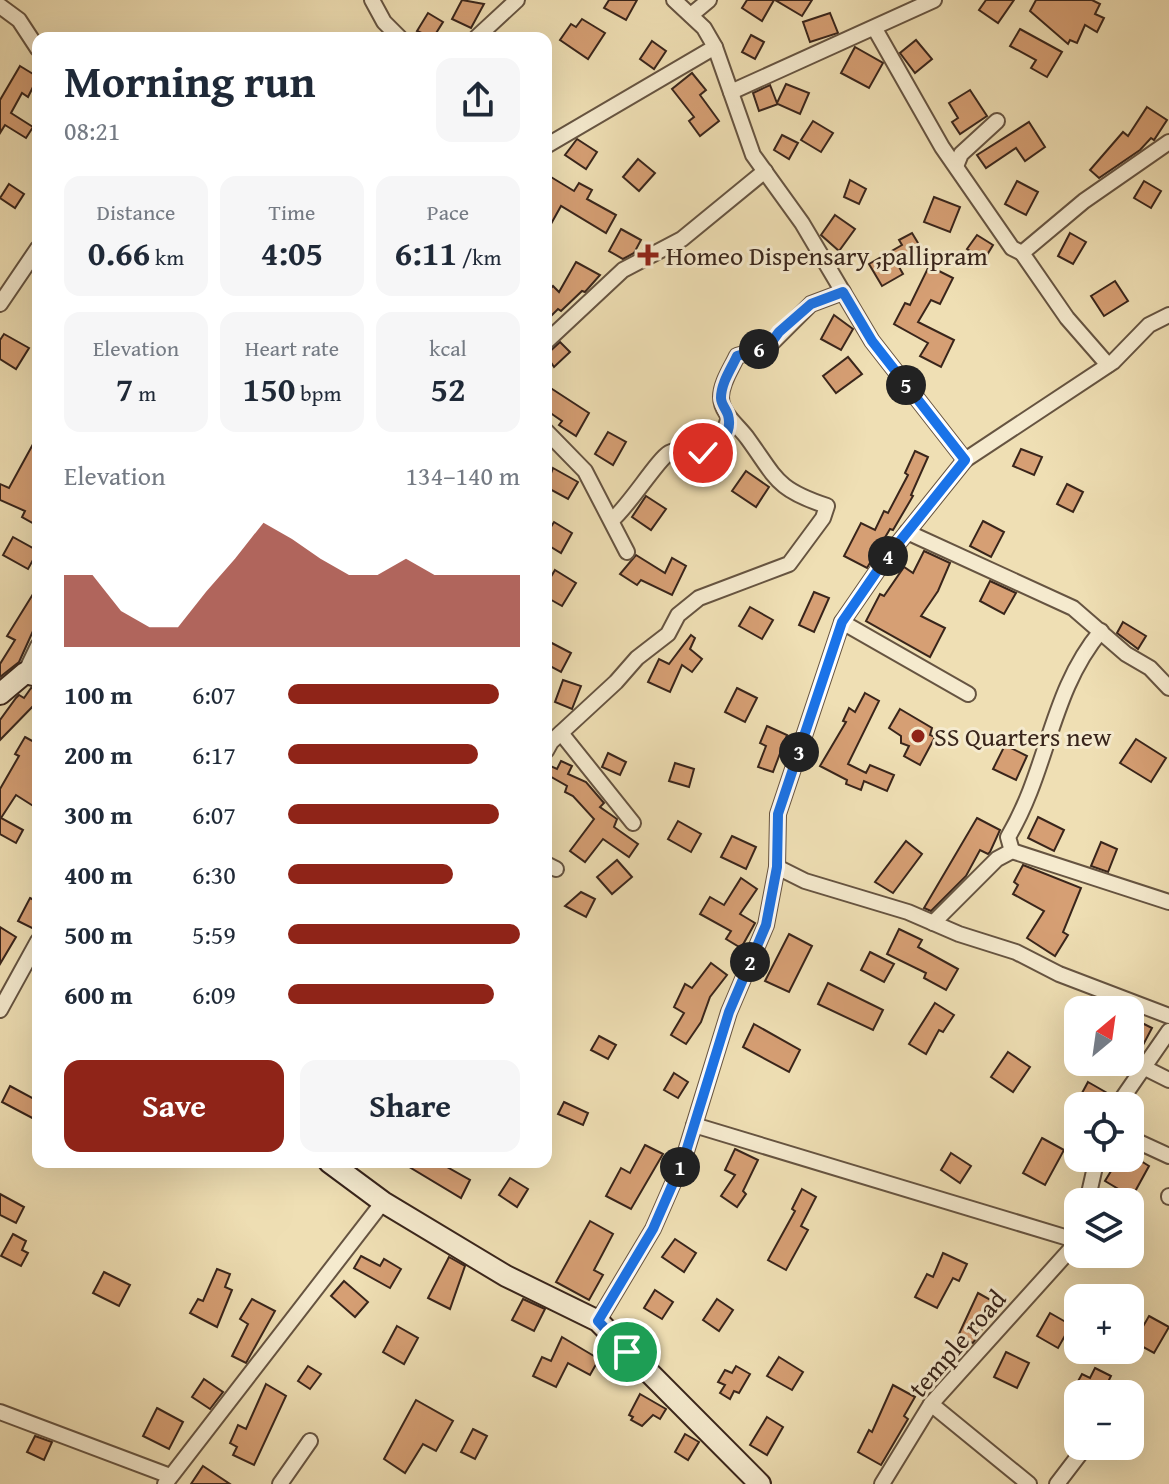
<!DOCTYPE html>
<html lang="en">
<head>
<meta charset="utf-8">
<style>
	body { margin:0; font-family:"Gentium Book Plus",serif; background:#f6f6f7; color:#1f2937; height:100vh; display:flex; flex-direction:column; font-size:30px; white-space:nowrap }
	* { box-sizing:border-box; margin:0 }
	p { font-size:26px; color:#747a83 }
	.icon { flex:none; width:44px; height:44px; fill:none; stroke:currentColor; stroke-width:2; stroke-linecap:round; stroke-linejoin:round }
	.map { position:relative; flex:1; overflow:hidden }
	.details { position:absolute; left:32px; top:32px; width:520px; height:1136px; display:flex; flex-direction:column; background:#fff; border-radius:16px; box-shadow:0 8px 32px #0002 }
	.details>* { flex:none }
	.needle { width:52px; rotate:29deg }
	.buttons { position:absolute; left:1064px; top:996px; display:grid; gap:16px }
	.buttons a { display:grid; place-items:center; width:80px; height:80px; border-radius:16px; background:#fff; box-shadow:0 8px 32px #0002; font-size:40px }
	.pin { position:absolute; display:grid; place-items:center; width:68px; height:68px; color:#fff; margin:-34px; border:4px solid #fff; border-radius:50%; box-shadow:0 2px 8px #0007 }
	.km { position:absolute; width:40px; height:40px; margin:-20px; border-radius:50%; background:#222; color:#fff; font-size:22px; line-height:40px; text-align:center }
	.round { display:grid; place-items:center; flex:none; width:84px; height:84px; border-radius:16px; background:#f6f6f7 }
	.summary { display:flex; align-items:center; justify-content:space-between; height:136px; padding:0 32px }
	h1 { font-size:44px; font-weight:800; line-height:60px }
	.stats { display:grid; grid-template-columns:repeat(3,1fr); gap:12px; height:136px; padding:8px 32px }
	.stats div { display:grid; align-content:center; border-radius:16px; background:#f6f6f7; text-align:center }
	.stats b { font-size:34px; font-weight:800 }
	.stats small { font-size:22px; font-weight:400 }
	.stats p { font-size:22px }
	.chart { height:224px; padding:16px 32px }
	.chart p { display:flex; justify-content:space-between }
	.chart svg { width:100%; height:144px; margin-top:8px; fill:#8f2418; opacity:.7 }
	.action { display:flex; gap:16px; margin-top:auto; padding:16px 32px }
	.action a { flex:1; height:92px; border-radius:16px; background:#8f2418; color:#fff; font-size:32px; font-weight:800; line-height:92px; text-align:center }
	.action a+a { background:#f6f6f7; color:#1f2937 }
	ul { padding:0 32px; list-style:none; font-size:26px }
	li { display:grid; grid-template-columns:128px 96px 1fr; align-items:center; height:60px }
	li i { height:20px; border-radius:10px; background:#8f2418 }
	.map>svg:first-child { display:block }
</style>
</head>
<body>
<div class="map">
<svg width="1169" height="1484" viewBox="0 0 1169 1484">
	<rect width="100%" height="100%" fill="#efdfb4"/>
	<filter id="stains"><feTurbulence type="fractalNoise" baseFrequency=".0025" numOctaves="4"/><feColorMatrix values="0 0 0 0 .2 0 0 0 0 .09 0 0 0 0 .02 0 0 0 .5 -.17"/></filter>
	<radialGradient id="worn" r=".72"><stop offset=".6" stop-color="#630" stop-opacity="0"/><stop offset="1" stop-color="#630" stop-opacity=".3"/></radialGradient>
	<g fill="#d69f74" stroke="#39251b" stroke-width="2">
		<polygon points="462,0 484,4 471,28 452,19"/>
		<polygon points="609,0 637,0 626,20 604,8"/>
		<polygon points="747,0 774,0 762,21 742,8"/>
		<polygon points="775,0 812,0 802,16"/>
		<polygon points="986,0 1014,0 998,23 979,10"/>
		<polygon points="1036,0 1092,0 1100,4 1095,14 1104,18 1097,32 1085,25 1077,43 1070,40 1068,44 1030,11"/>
		<polygon points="428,13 443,22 433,38 417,31"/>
		<polygon points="830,13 838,33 810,42 803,22"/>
		<polygon points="582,19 605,33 588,59 560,40 571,24 576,27"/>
		<polygon points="1020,29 1062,52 1047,77 1031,68 1036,60 1010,46"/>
		<polygon points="751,35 764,42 755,59 742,52"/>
		<polygon points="916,40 932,59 915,73 900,53"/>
		<polygon points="652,41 666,51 654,69 640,59"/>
		<polygon points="855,47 883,63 869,88 841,73"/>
		<polygon points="20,66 38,77 28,97 22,93 11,113 33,127 26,138 5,125 0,133 0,100"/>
		<polygon points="692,73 706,90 700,95 719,121 700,136 689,121 694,117 672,89"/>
		<polygon points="786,84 809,93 800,114 778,104 759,111 753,93 770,85 777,103"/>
		<polygon points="970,90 987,116 960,134 952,122 958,118 949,103"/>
		<polygon points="1147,107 1167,120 1154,140 1151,138 1140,150 1099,178 1090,170 1123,132 1128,136"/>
		<polygon points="813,121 833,133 821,152 801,140"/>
		<polygon points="1029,122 1045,147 1025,161 1016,148 986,168 977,155"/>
		<polygon points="782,135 798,143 789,159 774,150"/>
		<polygon points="577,139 597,152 586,169 565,155"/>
		<polygon points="638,159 655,173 639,191 623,177"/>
		<polygon points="546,174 574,191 579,183 592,190 587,199 616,215 606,233 561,206 546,233"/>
		<polygon points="850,180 866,189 859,204 844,197"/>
		<polygon points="1017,181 1038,192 1026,215 1005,204"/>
		<polygon points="1144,181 1161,191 1151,208 1134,198"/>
		<polygon points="9,184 24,194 15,208 0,198"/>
		<polygon points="934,197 960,207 950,232 924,222"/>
		<polygon points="835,215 855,229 839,251 821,235"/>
		<polygon points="621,229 641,240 634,253 623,259 609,251"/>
		<polygon points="912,233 924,253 899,267 903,274 882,286 869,264 902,245 899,240"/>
		<polygon points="1070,233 1086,242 1073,264 1058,256"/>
		<polygon points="977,235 993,245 984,260 967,249"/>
		<polygon points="576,262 600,275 585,292 582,291 561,311 558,309 546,321 546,293 553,286 559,292"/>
		<polygon points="929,266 953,278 940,304 931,300 918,322 954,340 941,367 920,356 928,343 894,324 905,303 910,305"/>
		<polygon points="1115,281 1128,301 1104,316 1091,296"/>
		<polygon points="834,315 853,329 841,350 821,339"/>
		<polygon points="4,334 29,348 16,369 0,359 0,340"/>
		<polygon points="560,342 570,352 554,367 546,355"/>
		<polygon points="848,357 862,374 836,393 823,376"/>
		<polygon points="546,385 589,413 576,436 559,425 562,421 546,410"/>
		<polygon points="608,432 626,442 613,465 595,454"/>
		<polygon points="38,435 38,526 22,517 25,511 0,500 0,484 9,488"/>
		<polygon points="1021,449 1042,457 1034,475 1013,466"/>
		<polygon points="915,451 928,457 911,495 913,496 893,530 890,529 867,568 844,556 861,523 875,530 884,511 888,513 908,475 905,473"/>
		<polygon points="553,468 578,482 568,499 546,487"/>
		<polygon points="746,471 769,487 756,507 732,491"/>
		<polygon points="1067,484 1083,492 1073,512 1057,504"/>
		<polygon points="646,496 666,509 651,530 632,517"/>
		<polygon points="983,521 1004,532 991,557 970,546"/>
		<polygon points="554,522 572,533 561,553 546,544 546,535"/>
		<polygon points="13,537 38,551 28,569 3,555"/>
		<polygon points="924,551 950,563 938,591 921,616 945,628 930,657 866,621 880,594 884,596 904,567 913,573"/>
		<polygon points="636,555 665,573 672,558 686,566 672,595 641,580 637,585 620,574"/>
		<polygon points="555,570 576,583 562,606 546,597 546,585"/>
		<polygon points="990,581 1016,593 1004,614 980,601"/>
		<polygon points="38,586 38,620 19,662 0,677 0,664 15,640 7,636"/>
		<polygon points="814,592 829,598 814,632 799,625"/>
		<polygon points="750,607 773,620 762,639 739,626"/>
		<polygon points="1123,622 1146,636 1138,649 1117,633"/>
		<polygon points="691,635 695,638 690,649 702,659 692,672 682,665 670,692 648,682 659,659 669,664"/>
		<polygon points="546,640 571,653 561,672 546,664"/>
		<polygon points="563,680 581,686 572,709 555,702"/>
		<polygon points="31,688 38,689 38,701 0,740 0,720 16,698 19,695 24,698"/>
		<polygon points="737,688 757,698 745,722 725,712"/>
		<polygon points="865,693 879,701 848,764 866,773 870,765 894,775 887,791 864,781 861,790 846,784 847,780 820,766 846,722 843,721 849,708 855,712"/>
		<polygon points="900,709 932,728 930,735 935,737 920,765 904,756 909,746 901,743 901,736 889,728"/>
		<polygon points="767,726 787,735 773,772 758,767 766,746 760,743"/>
		<polygon points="25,737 38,744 38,809 16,795 1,818 23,830 16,843 0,834 0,789 19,756 15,754"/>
		<polygon points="1136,739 1166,758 1151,782 1120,763"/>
		<polygon points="1005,745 1027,756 1016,780 993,769"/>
		<polygon points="608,753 626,762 620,775 602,767"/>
		<polygon points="561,761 572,766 568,774 586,782 604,803 600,807 617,819 614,827 638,844 629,857 603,839 585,862 570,851 594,819 573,796 565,792 567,786 546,774 546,764 557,769"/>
		<polygon points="675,763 694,769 689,787 669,781"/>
		<polygon points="1038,817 1064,830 1054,851 1028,838"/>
		<polygon points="977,818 1000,830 990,852 988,854 980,850 966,876 931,911 924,908"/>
		<polygon points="678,821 701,834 691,852 668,839"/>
		<polygon points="732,836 756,847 746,869 721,857"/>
		<polygon points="906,841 922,854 893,893 875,882"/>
		<polygon points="1101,842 1117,849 1108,872 1091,866"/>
		<polygon points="617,860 632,877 612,894 597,877"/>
		<polygon points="1023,865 1081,888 1063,932 1068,935 1055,956 1027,938 1044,911 1013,894 1018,885 1014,882"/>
		<polygon points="741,878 757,889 740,914 755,923 741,948 726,939 731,931 700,914 710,897 724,905"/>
		<polygon points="581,892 595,899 586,917 565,906"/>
		<polygon points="30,898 38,902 38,931 18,921"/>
		<polygon points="0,927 16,937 0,964"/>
		<polygon points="899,929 922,940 918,947 958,969 946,990 924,978 926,973 887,954"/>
		<polygon points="789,934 812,946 789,992 765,981"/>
		<polygon points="870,952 894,964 884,982 861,970"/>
		<polygon points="711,963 727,975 710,997 701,1022 686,1044 671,1035 684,1013 674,1007 685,984 692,988"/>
		<polygon points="828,983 883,1010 873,1030 818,1004"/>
		<polygon points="935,1003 954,1015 943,1032 939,1030 926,1054 909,1044"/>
		<polygon points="1134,1019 1152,1028 1142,1047 1130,1041"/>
		<polygon points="754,1024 800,1050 789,1072 743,1047"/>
		<polygon points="599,1036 616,1045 608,1059 591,1050"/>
		<polygon points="1008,1052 1030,1067 1013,1092 991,1077"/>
		<polygon points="674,1073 688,1082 678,1098 664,1090"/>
		<polygon points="1088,1082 1109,1094 1102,1106 1075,1106"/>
		<polygon points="10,1086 38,1101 38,1121 2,1102"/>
		<polygon points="564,1102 588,1113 583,1125 558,1114"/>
		<polygon points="1042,1138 1064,1150 1045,1185 1023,1173"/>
		<polygon points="645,1145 663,1154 631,1209 606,1196 621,1168 630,1173"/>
		<polygon points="735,1149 758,1160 743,1191 746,1194 737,1207 721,1196 735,1175 725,1170"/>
		<polygon points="951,1153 971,1166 960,1183 941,1170"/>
		<polygon points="1119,1158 1136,1158 1149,1166 1132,1197 1105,1181"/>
		<polygon points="401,1162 438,1162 470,1180 461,1198"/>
		<polygon points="510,1178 528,1189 517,1207 499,1195"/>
		<polygon points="802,1189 816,1197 801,1226 808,1230 786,1270 768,1260 795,1211 792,1209"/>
		<polygon points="0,1194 24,1207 16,1223 0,1215"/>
		<polygon points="590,1221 613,1234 594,1270 603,1275 589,1300 556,1282"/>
		<polygon points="13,1234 26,1241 22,1250 28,1253 21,1266 1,1256"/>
		<polygon points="675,1239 696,1253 684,1272 662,1257"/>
		<polygon points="943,1253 967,1264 959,1281 953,1278 937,1308 915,1297 927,1274 933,1277"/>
		<polygon points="361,1256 380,1266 384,1259 401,1269 390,1288 354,1268"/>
		<polygon points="449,1257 465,1266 450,1309 428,1298"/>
		<polygon points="217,1269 230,1274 225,1287 232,1290 217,1327 190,1313 198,1299 203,1301"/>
		<polygon points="104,1272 130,1285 119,1306 93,1293"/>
		<polygon points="344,1281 368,1302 355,1317 331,1296"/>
		<polygon points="655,1290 673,1302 662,1319 644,1308"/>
		<polygon points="978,1293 998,1304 973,1343 958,1336"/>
		<polygon points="252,1299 275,1311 246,1363 232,1356 248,1324 240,1319"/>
		<polygon points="523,1299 545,1309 534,1331 512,1320"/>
		<polygon points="717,1299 733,1310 719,1331 703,1320"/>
		<polygon points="1050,1313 1071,1325 1058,1348 1037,1336"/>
		<polygon points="1149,1316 1169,1327 1154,1353 1134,1342"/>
		<polygon points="397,1326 418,1338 404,1364 383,1352"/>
		<polygon points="562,1337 599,1359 590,1375 568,1363 556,1387 533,1376 542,1357 551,1361"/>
		<polygon points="1006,1352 1029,1363 1017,1388 994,1377"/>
		<polygon points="779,1357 803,1372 792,1390 767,1376"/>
		<polygon points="308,1366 321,1374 310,1389 298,1381"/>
		<polygon points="736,1366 750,1374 739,1393 734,1391 730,1399 720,1393 725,1385 718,1382 725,1370 732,1373"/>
		<polygon points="1095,1368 1111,1376 1104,1390 1096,1386 1091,1394 1071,1394 1082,1374 1090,1378"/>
		<polygon points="204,1379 223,1392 210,1409 192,1397"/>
		<polygon points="266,1384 286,1396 254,1465 233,1455 237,1447 230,1443 238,1425 246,1429"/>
		<polygon points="893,1385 915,1397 904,1416 908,1419 881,1465 858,1452 869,1430 872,1432"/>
		<polygon points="640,1394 666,1409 660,1419 653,1415 642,1426 631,1420 633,1417 629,1415"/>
		<polygon points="416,1400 453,1421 436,1451 423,1444 405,1473 384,1459"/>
		<polygon points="157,1408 183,1422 169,1449 143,1436"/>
		<polygon points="767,1417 783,1427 767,1455 750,1445"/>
		<polygon points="473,1429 487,1436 475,1459 461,1452"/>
		<polygon points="685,1434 699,1442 688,1460 675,1452"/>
		<polygon points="35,1436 52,1442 44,1460 27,1452"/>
		<polygon points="203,1466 230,1484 191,1484"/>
	</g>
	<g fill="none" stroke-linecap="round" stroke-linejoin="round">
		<defs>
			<g id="street">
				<polyline points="372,0 384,22 400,38"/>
				<polyline points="0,6 19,20 38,49"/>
				<polyline points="691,15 709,0"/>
				<polyline points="875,29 942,147 1012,248 1022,253"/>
				<polyline points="476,38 517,0"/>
				<polyline points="731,92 934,0"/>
				<polyline points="546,146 715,47"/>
				<polyline points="957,164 961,154 997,121"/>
				<polyline points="0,304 38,248"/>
				<polyline points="546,342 623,270 682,239 765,171"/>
				<polyline points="1108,365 1067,318 1022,253 1084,201 1169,142"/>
				<polyline points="546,431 585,471 627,552"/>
				<polyline points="965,460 1113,362 1149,325 1169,315"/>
				<path d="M612,520C629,506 658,459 669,453C684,445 703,455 719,447L729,417"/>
				<polyline points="907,532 1073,608 1126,654 1150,668 1169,688"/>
				<polyline points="842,622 968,694"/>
				<polyline points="25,673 38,646"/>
				<polyline points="561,733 633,823"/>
				<path d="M546,751L551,742L616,682L637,658L668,634L678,615L699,598L789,564L823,518L827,506C776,489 777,479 748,439C739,426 721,414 721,397C721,383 731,369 737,356L768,347L811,304L843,292"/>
				<path d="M1012,851L1008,837C1049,768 1050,692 1101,631"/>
				<polyline points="546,864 556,869"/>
				<polyline points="777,867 805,881 908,912 959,934 1016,952 1059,974 1169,1016"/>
				<polyline points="933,923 997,859 1012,851 1169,902"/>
				<polyline points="0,1010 38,941"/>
				<polyline points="1143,1067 1169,1080"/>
				<polyline points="1117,1106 1169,1031"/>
				<polyline points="694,1125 1078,1241"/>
				<polyline points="1130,1138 1169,1156"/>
				<polyline points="1169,1197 1169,1196"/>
				<polyline points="1087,1202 1097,1158"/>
				<polyline points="598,1321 653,1229 684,1158 729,1012 766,925 777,867 778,814 842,622 884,561 965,460 872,341 802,223 753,155 715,47 704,28 674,0"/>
				<polyline points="931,1404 1029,1484"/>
				<polyline points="0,1412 170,1476"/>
				<polyline points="165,1484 383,1202"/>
				<polyline points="280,1484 310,1441"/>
				<polyline points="882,1484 931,1404 1078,1241"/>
				<polyline points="1057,1484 1086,1446"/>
			</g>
			<g id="secondary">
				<polyline points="0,694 25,673 38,676"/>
				<polyline points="329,1162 383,1202 506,1276 598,1321 760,1484"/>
			</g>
		</defs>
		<use href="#street" stroke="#665441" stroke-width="18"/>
		<use href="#secondary" stroke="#39251b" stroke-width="24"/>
		<use href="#street" stroke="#f5eace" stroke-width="14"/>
		<use href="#secondary" stroke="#f5eace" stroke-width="20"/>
	</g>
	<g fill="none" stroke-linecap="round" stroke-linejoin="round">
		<defs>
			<path id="route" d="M627,1352L598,1321L653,1229L684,1158L729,1012L766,925L777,867L778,814L842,622L884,561L965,460L872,341L843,292L811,304L779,332L768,347L737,356C731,369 721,383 721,398C721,404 726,409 728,415C733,433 719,449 703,453"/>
		</defs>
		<use href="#route" stroke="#fff" stroke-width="16"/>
		<use href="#route" stroke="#1a73e8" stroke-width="10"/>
	</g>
	<g fill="#8f2418" stroke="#f5eace" stroke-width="3">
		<path d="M644 243h8v8h8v8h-8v8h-8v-8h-8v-8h8z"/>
		<circle cx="918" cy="736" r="8"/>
	</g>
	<g text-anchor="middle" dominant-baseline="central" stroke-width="6" stroke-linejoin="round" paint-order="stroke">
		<g font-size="26" fill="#39251b" stroke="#f5eace" text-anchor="start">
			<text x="666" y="255">Homeo Dispensary ,pallipram</text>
			<text x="934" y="736">SS Quarters new</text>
		</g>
		<g font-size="26" fill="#39251b" stroke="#f5eace">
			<text transform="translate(957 1343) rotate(-49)">temple road</text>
		</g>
	</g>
	<rect width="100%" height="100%" filter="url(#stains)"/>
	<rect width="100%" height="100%" fill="url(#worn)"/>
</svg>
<div class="buttons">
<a><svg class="needle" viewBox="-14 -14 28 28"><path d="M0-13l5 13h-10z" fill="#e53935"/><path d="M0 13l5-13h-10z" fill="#747a83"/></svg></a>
<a><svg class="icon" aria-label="locate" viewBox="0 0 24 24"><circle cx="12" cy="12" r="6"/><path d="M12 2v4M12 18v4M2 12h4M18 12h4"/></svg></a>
<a><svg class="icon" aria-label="layers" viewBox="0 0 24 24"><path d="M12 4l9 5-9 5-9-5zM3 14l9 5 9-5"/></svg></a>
<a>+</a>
<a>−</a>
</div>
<div class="pin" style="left:627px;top:1352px;background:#1e9e55"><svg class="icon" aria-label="arrive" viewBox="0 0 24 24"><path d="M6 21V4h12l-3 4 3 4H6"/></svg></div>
<div class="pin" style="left:703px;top:453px;background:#d93025"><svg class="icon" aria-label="check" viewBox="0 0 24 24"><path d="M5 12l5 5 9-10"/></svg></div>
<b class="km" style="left:680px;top:1167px">1</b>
<b class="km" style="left:750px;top:962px">2</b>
<b class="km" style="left:799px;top:752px">3</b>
<b class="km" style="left:888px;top:556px">4</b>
<b class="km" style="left:906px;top:385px">5</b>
<b class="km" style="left:759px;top:349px">6</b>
<section class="details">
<div class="summary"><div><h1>Morning run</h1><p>08:21</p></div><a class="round"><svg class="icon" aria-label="share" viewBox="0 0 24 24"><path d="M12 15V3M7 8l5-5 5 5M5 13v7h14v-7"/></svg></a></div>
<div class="stats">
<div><p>Distance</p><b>0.66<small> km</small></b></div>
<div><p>Time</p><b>4:05</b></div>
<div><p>Pace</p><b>6:11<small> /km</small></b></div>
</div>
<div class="stats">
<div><p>Elevation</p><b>7<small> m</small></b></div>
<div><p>Heart rate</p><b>150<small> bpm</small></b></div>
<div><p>kcal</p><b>52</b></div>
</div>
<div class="chart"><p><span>Elevation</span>134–140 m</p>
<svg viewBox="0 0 160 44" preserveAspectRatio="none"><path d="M0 44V22L10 22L20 33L30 38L40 38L50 27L60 17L70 6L80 11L90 17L100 22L110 22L120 17L130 22L140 22L150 22L160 22V44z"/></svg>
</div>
<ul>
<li><b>100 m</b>6:07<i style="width:91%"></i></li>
<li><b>200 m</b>6:17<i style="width:82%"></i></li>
<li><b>300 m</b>6:07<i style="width:91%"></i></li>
<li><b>400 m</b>6:30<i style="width:71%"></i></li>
<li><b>500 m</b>5:59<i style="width:100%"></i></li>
<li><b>600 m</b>6:09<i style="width:89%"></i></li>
</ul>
<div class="action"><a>Save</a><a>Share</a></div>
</section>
</div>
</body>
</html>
